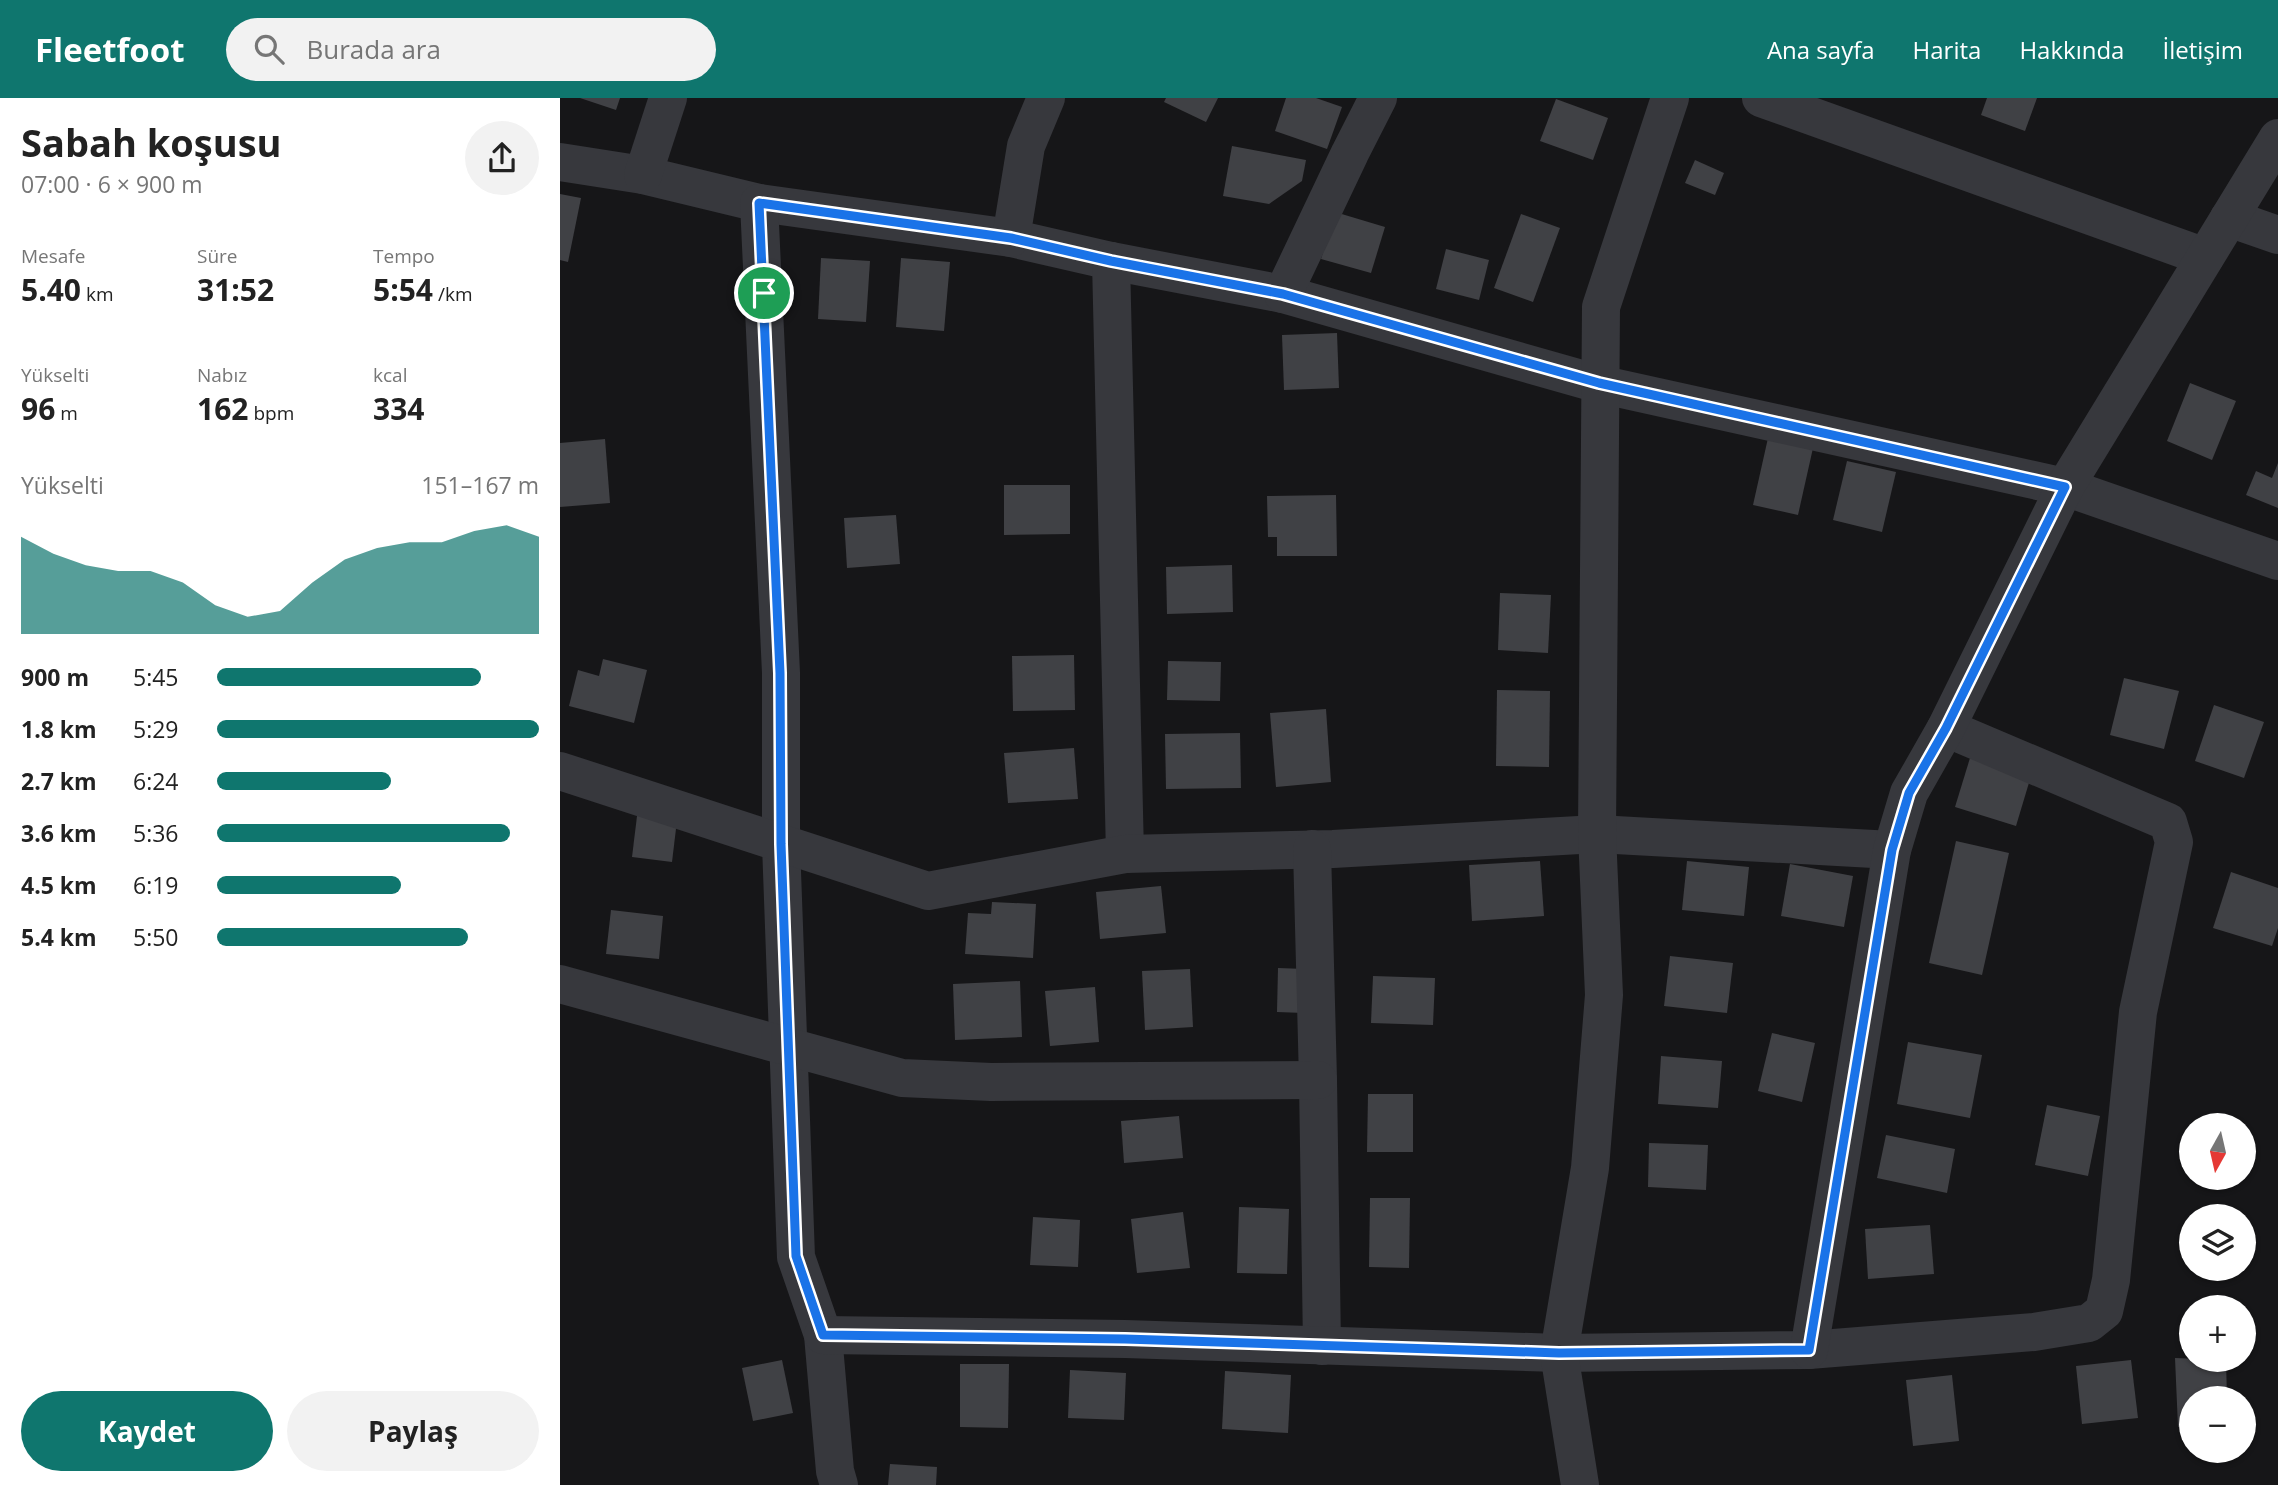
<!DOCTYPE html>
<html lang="tr">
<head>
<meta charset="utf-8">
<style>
	body { margin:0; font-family:"Open Sans",sans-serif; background:#f2f2f2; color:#222; height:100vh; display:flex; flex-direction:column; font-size:26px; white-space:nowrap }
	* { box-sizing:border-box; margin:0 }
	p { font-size:23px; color:#767676 }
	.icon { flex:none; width:38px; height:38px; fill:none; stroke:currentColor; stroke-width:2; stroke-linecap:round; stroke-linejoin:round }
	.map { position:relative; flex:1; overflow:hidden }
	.sheet { display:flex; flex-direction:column; background:#fff; width:560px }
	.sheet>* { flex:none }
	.needle { width:46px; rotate:188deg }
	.controls { position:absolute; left:1619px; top:1015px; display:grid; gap:14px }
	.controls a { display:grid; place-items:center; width:77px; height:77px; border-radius:50%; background:#fff; box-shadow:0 2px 5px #0004; font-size:35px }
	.pin { position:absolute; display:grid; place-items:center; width:60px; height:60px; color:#fff; margin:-30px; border:4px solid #fff; border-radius:50%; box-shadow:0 2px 7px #0007 }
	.round { display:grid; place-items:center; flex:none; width:74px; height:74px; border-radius:37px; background:#f2f2f2 }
	.summary { display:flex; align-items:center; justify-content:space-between; height:119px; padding:0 21px }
	h1 { font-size:38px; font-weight:700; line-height:52px }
	.figures { display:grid; grid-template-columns:repeat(3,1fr); gap:10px; height:119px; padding:7px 21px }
	.figures div { display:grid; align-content:center }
	.figures b { font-size:30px; font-weight:700 }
	.figures small { font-size:19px; font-weight:400 }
	.figures p { font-size:19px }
	.chart { height:196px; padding:14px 21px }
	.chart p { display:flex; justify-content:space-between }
	.chart svg { width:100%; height:126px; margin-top:7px; fill:#0f766e; opacity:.7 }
	.cta { display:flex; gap:14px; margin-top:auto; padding:14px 21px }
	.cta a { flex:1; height:80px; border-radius:42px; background:#0f766e; color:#fff; font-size:28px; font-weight:700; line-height:80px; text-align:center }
	.cta a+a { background:#f2f2f2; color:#222 }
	ul { padding:0 21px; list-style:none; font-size:23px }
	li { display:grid; grid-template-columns:112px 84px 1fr; align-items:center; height:52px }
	li i { height:18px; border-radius:9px; background:#0f766e }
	header { display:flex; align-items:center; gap:42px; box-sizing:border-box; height:98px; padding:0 35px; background:#0f766e; color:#fff }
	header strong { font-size:33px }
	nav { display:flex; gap:38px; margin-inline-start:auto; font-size:24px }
	.search { width:490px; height:63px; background:#f2f2f2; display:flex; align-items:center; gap:18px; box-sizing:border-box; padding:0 24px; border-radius:38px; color:#767676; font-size:26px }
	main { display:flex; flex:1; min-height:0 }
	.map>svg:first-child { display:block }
</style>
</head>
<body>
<header>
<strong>Fleetfoot</strong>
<div class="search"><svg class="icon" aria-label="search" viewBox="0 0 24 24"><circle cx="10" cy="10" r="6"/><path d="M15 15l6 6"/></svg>Burada ara</div>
<nav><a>Ana sayfa</a><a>Harita</a><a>Hakkında</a><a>İletişim</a></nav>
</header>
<main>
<section class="sheet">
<div class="summary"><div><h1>Sabah koşusu</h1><p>07:00 · 6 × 900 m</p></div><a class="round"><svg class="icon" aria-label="share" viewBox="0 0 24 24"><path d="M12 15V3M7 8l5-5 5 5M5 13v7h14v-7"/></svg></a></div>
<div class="figures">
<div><p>Mesafe</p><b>5.40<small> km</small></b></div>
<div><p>Süre</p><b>31:52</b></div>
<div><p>Tempo</p><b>5:54<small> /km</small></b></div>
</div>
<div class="figures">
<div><p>Yükselti</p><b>96<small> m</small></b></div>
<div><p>Nabız</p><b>162<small> bpm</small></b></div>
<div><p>kcal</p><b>334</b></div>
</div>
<div class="chart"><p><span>Yükselti</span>151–167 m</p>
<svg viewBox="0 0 160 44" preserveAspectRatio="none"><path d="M0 44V10L10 16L20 20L30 22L40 22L50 26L60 34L70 38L80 36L90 26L100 18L110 14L120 12L130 12L140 8L150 6L160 10V44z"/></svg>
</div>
<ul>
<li><b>900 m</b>5:45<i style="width:82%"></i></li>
<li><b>1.8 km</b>5:29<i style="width:100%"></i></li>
<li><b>2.7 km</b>6:24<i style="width:54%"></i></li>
<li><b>3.6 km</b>5:36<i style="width:91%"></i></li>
<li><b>4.5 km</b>6:19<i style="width:57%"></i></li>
<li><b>5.4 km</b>5:50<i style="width:78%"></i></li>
</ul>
<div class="cta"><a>Kaydet</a><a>Paylaş</a></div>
</section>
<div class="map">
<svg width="1718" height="1387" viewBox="0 0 1718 1387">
	<rect width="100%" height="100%" fill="#161618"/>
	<g fill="#404145">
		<polygon points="20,0 60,0 56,12"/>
		<polygon points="606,0 658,0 646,24 604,4"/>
		<polygon points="726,0 756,0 782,9 767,51 715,33"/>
		<polygon points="1427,0 1477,0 1465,33 1421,17"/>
		<polygon points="996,1 1048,20 1033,62 980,43"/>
		<polygon points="672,48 746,62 742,83 709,106 663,98"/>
		<polygon points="1135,62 1164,75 1155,97 1125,85"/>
		<polygon points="0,96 21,100 8,164 0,162"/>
		<polygon points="775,114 825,129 811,175 761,161"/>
		<polygon points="961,116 1000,130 973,204 934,190"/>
		<polygon points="886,151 929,162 919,202 876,191"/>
		<polygon points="261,160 310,163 306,224 258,221"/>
		<polygon points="341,160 390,164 384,233 336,229"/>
		<polygon points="777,235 779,290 724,292 722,237"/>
		<polygon points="1630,285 1676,303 1652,362 1607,343"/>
		<polygon points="1208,340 1253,350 1238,417 1193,407"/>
		<polygon points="45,341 50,405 0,409 0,345"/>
		<polygon points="1287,363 1336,374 1322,434 1273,422"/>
		<polygon points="1718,365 1718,410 1686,397 1696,373 1712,380"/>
		<polygon points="444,387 510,387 510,436 444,437"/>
		<polygon points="776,397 777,458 717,458 717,439 708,439 707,398"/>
		<polygon points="336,417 340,466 287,470 284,420"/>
		<polygon points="672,467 673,514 607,516 606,469"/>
		<polygon points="940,495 991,497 988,555 938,552"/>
		<polygon points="514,557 515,612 453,613 452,558"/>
		<polygon points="43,561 87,572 74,625 9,608 18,572 39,578"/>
		<polygon points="608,563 661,564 660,603 607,602"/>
		<polygon points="1564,580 1619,593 1604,651 1550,637"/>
		<polygon points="937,592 990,593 989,669 936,668"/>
		<polygon points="1654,607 1704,624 1684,680 1635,663"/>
		<polygon points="766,611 771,684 716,689 710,615"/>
		<polygon points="680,635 681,690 606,691 605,636"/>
		<polygon points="514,650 518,701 448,705 444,655"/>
		<polygon points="1410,660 1471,678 1456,728 1395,709"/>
		<polygon points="78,710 118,714 112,764 72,759"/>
		<polygon points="1396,743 1449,755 1422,877 1369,865"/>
		<polygon points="980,763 984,818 912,823 909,767"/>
		<polygon points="1127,763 1189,769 1184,818 1122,812"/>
		<polygon points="1230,766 1293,778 1284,829 1221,818"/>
		<polygon points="1671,774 1718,790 1718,830 1712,848 1653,830"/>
		<polygon points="601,788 606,835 540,841 536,794"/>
		<polygon points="432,804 476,806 473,860 405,856 408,815 431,816"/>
		<polygon points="51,812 103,818 99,861 46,856"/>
		<polygon points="1110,858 1173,865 1167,915 1104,908"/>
		<polygon points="718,870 745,871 744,915 717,914"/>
		<polygon points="630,871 633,929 585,932 582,873"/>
		<polygon points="813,878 875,880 873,927 811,925"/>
		<polygon points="460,883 462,939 395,942 393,886"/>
		<polygon points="535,889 539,944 490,948 485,893"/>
		<polygon points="1212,935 1255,945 1242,1004 1198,993"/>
		<polygon points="1348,944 1422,957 1410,1020 1337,1006"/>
		<polygon points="1101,958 1162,963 1158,1010 1098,1006"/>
		<polygon points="808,996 853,996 853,1054 807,1054"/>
		<polygon points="1487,1007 1540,1018 1528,1078 1475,1067"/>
		<polygon points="619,1018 623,1060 564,1065 561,1023"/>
		<polygon points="1326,1037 1395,1051 1387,1095 1317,1080"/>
		<polygon points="1089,1045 1148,1047 1146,1092 1088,1089"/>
		<polygon points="810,1100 850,1100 849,1170 809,1169"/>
		<polygon points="679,1109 729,1111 727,1176 677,1175"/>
		<polygon points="623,1114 630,1170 577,1175 571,1121"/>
		<polygon points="473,1119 520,1122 518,1169 470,1167"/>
		<polygon points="1370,1127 1374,1176 1308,1181 1305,1131"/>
		<polygon points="1615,1260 1666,1262 1667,1300 1631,1300 1631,1328 1618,1329"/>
		<polygon points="222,1262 233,1315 193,1323 182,1270"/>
		<polygon points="1571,1262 1578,1320 1522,1326 1516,1268"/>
		<polygon points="400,1266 449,1266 448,1330 400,1329"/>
		<polygon points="510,1272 566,1275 564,1322 508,1320"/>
		<polygon points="665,1273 731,1277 728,1335 662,1331"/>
		<polygon points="1392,1277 1399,1343 1353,1348 1346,1282"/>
		<polygon points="330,1366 377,1369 376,1387 328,1387"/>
	</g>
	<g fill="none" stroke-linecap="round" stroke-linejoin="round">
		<g stroke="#37383d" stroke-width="38">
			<polyline points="1201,0 1645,159"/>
			<polyline points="0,64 83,77 199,105 451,140 551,163 723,196 1039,286 1505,389 1718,463"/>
			<polyline points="83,77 108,0"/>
			<polyline points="199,105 221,575 221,746 236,1159 263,1237 275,1373 279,1387"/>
			<polyline points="1669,120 1718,137"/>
			<polyline points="451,140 466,48 486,0"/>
			<polyline points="551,163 565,756"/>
			<polyline points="723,196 790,55 818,0"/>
			<polyline points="0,673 368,793 565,756 773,751 1037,736 1332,752"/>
			<polyline points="752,751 758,982 762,1248"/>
			<polyline points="0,886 342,980 431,984 758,982"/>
			<polyline points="263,1237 565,1241 999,1255 1249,1252 1474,1234 1529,1225 1544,1213 1551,1182 1578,914 1614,744 1608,724 1386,630"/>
			<polyline points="1249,1252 1332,752 1349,695 1386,630 1505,389 1718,40"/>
			<polyline points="1020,1387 999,1255 1030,1070 1044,897 1037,736 1041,209 1110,0"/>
		</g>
	</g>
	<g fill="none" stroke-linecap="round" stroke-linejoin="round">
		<defs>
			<polygon id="route" points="199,105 451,140 551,163 723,196 1039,285 1505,389 1386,630 1349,695 1332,752 1249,1252 999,1255 565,1241 263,1237 236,1158 221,746 220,575"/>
		</defs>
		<use href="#route" stroke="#fff" stroke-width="14"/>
		<use href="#route" stroke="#1a73e8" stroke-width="9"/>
	</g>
</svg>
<div class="controls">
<a><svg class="needle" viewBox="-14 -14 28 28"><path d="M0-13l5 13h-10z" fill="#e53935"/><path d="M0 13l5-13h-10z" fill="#767676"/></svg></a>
<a><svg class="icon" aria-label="layers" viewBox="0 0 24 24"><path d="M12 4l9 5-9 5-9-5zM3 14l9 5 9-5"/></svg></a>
<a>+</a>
<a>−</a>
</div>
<div class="pin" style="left:204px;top:195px;background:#1e9e55"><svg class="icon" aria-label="arrive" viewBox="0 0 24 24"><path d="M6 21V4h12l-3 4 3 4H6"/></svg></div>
</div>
</main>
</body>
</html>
